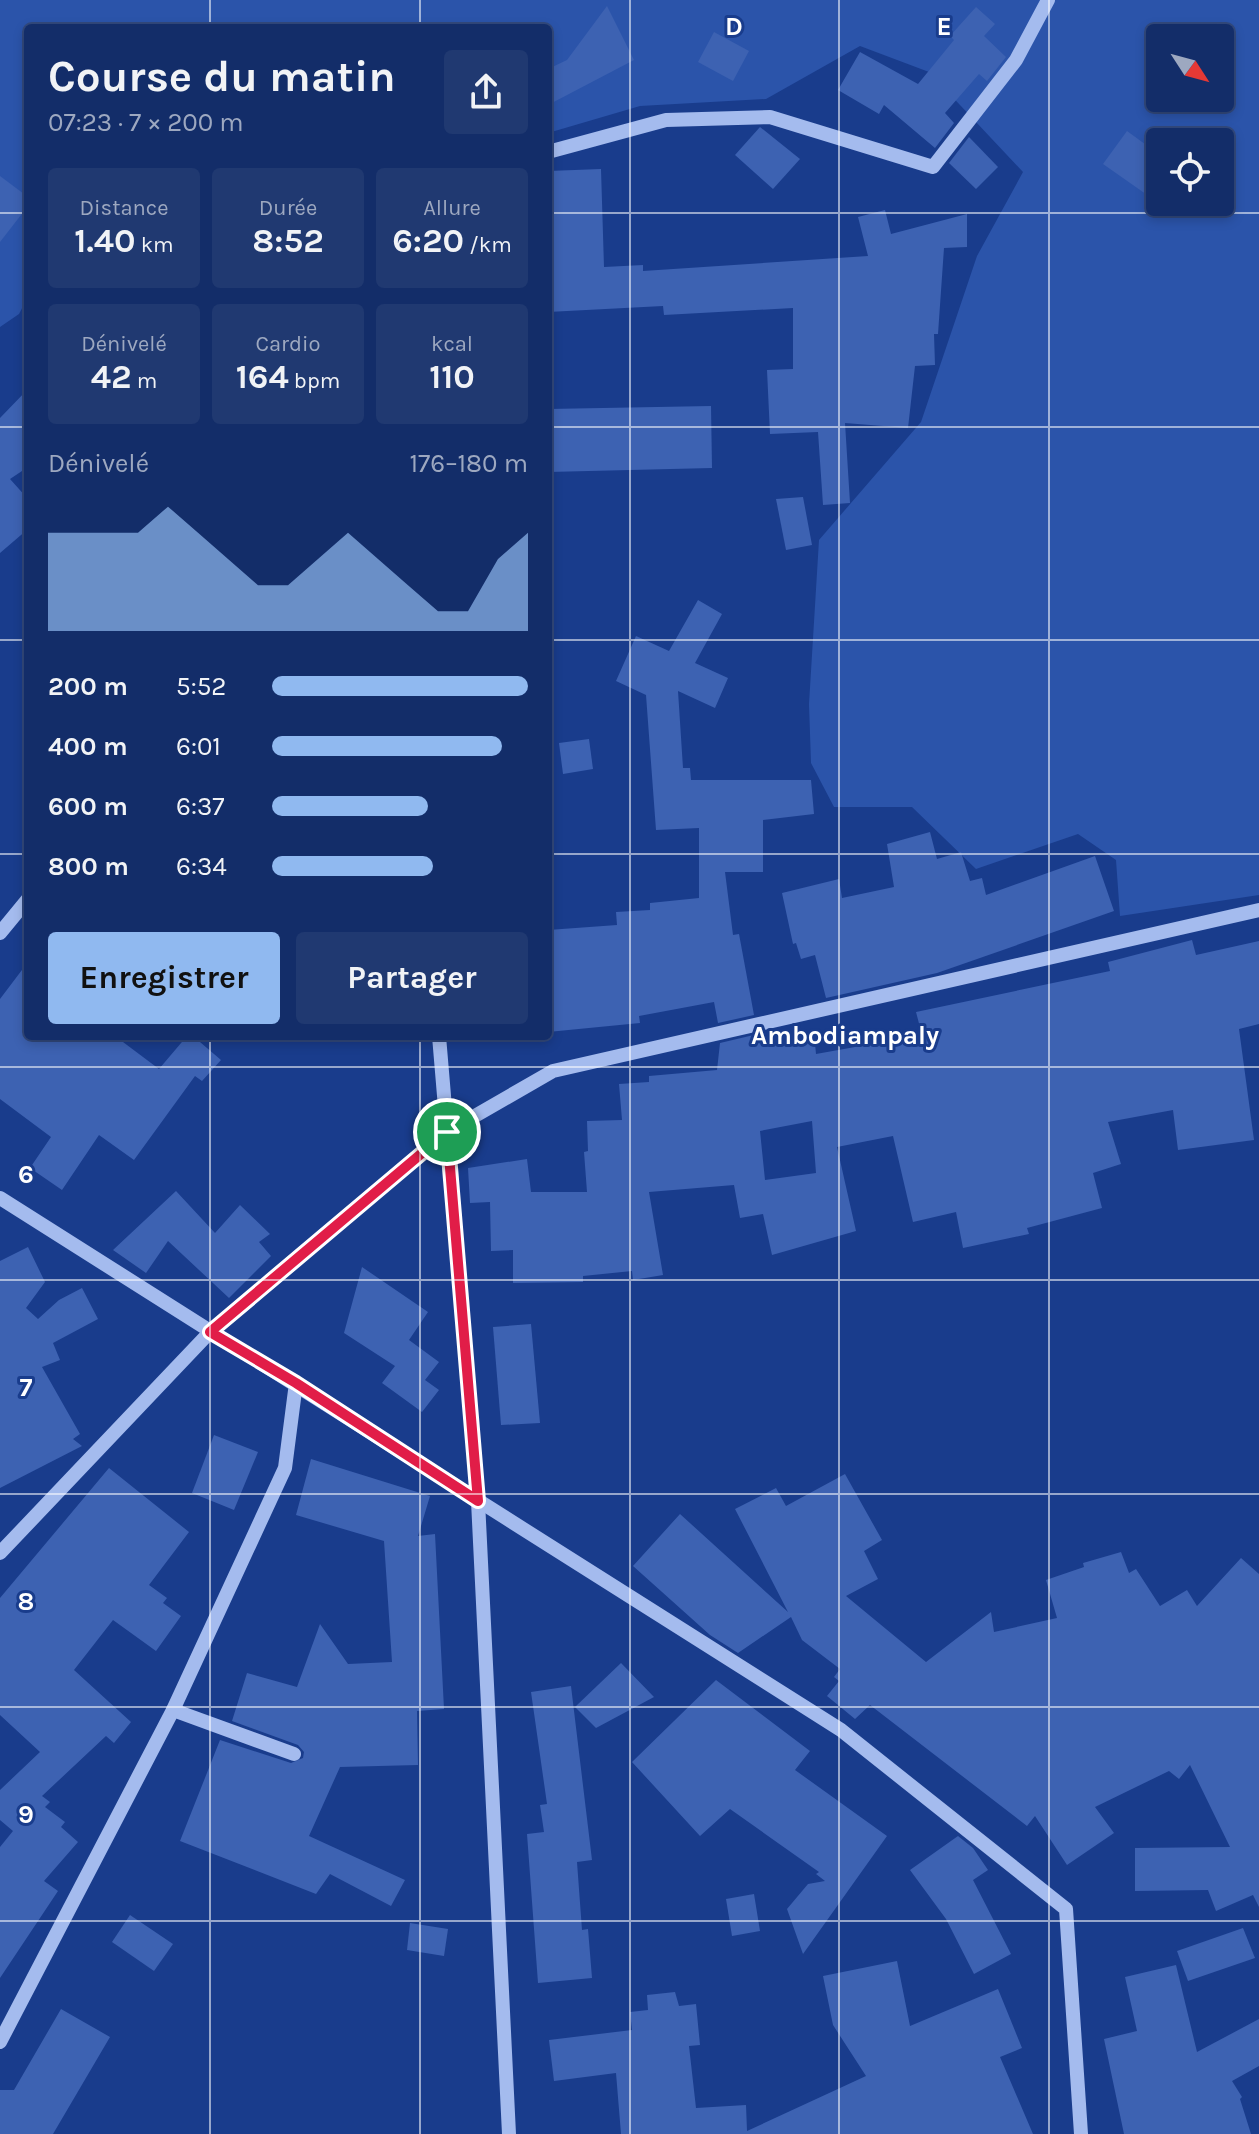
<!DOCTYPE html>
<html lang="fr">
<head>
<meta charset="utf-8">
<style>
	body { margin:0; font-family:Karla,sans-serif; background:#203971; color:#f1f3f6; height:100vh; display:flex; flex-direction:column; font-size:30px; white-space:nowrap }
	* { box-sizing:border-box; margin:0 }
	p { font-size:26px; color:#9da8c0 }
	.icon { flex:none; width:44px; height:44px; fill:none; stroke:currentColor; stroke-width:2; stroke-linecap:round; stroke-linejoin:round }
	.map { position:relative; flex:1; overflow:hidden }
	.panel { position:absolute; left:24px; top:24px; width:528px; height:1016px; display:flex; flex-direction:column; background:#132d69; border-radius:8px; box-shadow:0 4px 12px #0003,0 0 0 2px #32497d }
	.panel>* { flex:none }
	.needle { width:52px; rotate:126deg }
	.controls { position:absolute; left:1146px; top:24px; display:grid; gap:16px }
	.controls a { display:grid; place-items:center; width:88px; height:88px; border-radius:8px; background:#132d69; box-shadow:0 4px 12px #0003,0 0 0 2px #32497d; font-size:40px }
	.pin { position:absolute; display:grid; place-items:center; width:68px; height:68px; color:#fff; margin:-34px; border:4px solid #fff; border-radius:50%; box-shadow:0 2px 8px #0007 }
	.round { display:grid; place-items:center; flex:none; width:84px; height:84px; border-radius:8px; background:#203971 }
	.head { display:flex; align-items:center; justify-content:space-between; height:136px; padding:0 24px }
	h1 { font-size:44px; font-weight:700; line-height:60px }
	.stats { display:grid; grid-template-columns:repeat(3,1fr); gap:12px; height:136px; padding:8px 24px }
	.stats div { display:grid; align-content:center; border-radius:8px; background:#203971; text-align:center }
	.stats b { font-size:34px; font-weight:700 }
	.stats small { font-size:22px; font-weight:400 }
	.stats p { font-size:22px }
	.chart { height:224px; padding:16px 24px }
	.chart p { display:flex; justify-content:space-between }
	.chart svg { width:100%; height:144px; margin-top:8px; fill:#90b9f0; opacity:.7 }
	.primary-button { display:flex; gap:16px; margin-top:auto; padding:16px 24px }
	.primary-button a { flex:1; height:92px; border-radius:8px; background:#90b9f0; color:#111; font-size:32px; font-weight:700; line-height:92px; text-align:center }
	.primary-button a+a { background:#203971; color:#f1f3f6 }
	ul { padding:0 24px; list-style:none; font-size:26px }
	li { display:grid; grid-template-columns:128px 96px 1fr; align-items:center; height:60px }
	li i { height:20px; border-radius:10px; background:#90b9f0 }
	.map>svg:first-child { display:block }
</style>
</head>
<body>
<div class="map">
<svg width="1259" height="2134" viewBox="0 0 1259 2134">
	<rect width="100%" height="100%" fill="#193c8c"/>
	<path fill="#2b54aa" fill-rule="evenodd" d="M0,0H1259V895L1120,916L1116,860L1078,834L976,869L912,807H834L811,763L809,704L819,540L921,422L977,256L1023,172L929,72L860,46L766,99L640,106L548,133V28H28V297L19,314L0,327ZM1160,38H1220V98H1160ZM1160,142H1220V202H1160Z"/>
	<g fill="#3d62b2" fill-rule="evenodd">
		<polygon points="607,6 634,60 548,105 548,69 567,60"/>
		<polygon points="976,7 995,24 984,36 1006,57 987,81 979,74 945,113 954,123 935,148 884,105 879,114 838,90 860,52 918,84 954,40 950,36"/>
		<polygon points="714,32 749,51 733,81 698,62"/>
		<polygon points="760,127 800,159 773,189 735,155"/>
		<polygon points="1127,131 1160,155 1160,204 1103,164"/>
		<polygon points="969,137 998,167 976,189 949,163"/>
		<polygon points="601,169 604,267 643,265 643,271 868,256 858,217 885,210 891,234 967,214 967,247 944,248 938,334 934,334 935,365 915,366 908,428 845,423 850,503 823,505 818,432 770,434 767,370 793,369 793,308 664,315 663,306 548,312 548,171"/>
		<polygon points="0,176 28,197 28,206 0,242"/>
		<polygon points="28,389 28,467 10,479 28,499 28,529 0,553 0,418"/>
		<polygon points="711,406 712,468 548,472 548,409"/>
		<polygon points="803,497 812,545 786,550 776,499"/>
		<polygon points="698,600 722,614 695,663 728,678 715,708 678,691 683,768 690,768 691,780 811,780 814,814 763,820 763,872 725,872 733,935 739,934 754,1015 718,1023 714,1002 639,1016 640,1023 548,1032 548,930 617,925 616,912 650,910 650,903 699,898 699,828 656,830 646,695 616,681 636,636 669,651"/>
		<polygon points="589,739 593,769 563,774 559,743"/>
		<polygon points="930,832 937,859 961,852 970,881 982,878 986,895 1095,856 1114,911 937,973 826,998 815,955 801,959 796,943 793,944 782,893 839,879 842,898 894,887 887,844"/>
		<path d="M1192,940L1196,955L1259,941V1024L1239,1029L1254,1140L1178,1150L1173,1110L1108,1122L1121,1164L1093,1173L1102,1208L1027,1228L1029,1234L963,1248L956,1212L913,1222L893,1136L837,1147L856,1231L772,1255L763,1214L740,1218L734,1185L649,1192L663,1275L633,1280L632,1271L583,1276V1282L513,1283V1250L491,1251L490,1202L470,1203L468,1168L527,1159L531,1192H587L584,1152L588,1151L587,1121L622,1120L619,1084L649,1082V1076L717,1070L720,1043L758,1034L759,1039L814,1033L816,1054L922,1035L916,1012L1110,971L1108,962ZM812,1121L816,1173L765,1180L760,1131Z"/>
		<polygon points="28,962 28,1036 115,1036 159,1069 187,1036 193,1036 221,1060 202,1081 195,1076 134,1160 99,1135 62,1190 30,1168 51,1137 0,1099 0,999"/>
		<polygon points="176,1191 215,1233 240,1205 270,1234 259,1242 271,1256 229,1298 168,1241 146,1273 113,1250"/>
		<polygon points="28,1247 45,1282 26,1308 38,1319 59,1300 82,1288 98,1319 53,1343 60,1360 42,1367 80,1434 73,1439 82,1446 0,1488 0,1261"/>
		<polygon points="362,1267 428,1312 409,1340 439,1362 425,1380 439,1390 422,1412 382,1383 395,1366 344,1333"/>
		<polygon points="531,1324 540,1423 501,1425 493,1327"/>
		<polygon points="214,1435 258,1452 234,1510 192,1493"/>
		<polygon points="311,1459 430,1496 418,1536 435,1534 444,1709 417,1711 418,1765 340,1767 309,1836 405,1880 391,1906 330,1874 316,1894 180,1841 220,1740 291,1763 303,1758 304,1752 298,1745 232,1721 247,1673 297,1687 320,1624 348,1664 392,1662 384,1541 296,1515"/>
		<polygon points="109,1468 189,1532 149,1585 167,1598 163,1603 181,1616 156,1651 113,1620 74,1670 131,1722 114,1743 106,1736 42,1796 50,1802 45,1807 65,1822 61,1827 78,1842 44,1881 58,1891 0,1978 0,1847 13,1831 0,1820 0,1790 40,1752 0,1715 0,1598"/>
		<polygon points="845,1474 882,1540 864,1551 878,1579 846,1596 926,1662 991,1612 994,1632 1057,1618 1046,1580 1084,1567 1083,1563 1121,1552 1129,1573 1136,1569 1160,1606 1187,1590 1197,1606 1241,1558 1259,1574 1259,1907 1253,1895 1216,1911 1208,1890 1135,1891 1135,1848 1230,1847 1190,1765 1179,1779 1169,1771 1095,1807 1114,1833 1067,1865 1035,1816 1027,1826 870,1705 855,1719 827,1696 839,1681 834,1677 840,1669 802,1640 791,1617 738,1653 710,1635 633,1566 680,1514 788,1612 735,1509 776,1488 786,1506"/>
		<polygon points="621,1663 654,1697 596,1728 575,1707"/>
		<polygon points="716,1680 810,1751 795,1770 887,1836 803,1954 787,1909 808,1884 825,1881 816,1874 819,1872 730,1809 700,1836 632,1762"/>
		<polygon points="571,1686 592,1860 577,1862 582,1930 588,1929 592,1978 538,1983 527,1834 544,1832 540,1805 547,1804 531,1692"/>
		<polygon points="958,1836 973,1848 988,1870 973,1880 1011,1954 974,1974 946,1919 910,1870"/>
		<polygon points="754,1894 760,1931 732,1936 726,1899"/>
		<polygon points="130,1915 173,1944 154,1971 112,1942"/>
		<polygon points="410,1923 448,1929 444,1956 407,1950"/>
		<polygon points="1243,1928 1255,1958 1188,1981 1177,1951"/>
		<polygon points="897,1961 910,2026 998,1989 1022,2048 1000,2057 1033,2134 621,2134 616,2073 554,2081 549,2040 632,2030 630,2012 648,2010 647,1995 675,1992 679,2006 696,2004 700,2045 689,2046 696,2108 746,2105 747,2131 866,2076 833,2025 823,1976"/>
		<polygon points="1176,1965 1197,2052 1259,2019 1259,2066 1232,2081 1242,2097 1240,2099 1251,2134 1124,2134 1104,2039 1137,2031 1125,1977"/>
		<polygon points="61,2009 110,2037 53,2134 0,2134 0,2090 14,2090"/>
	</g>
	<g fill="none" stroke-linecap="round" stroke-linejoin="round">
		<g stroke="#a4bbee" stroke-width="14">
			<polyline points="548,152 666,120 770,117 933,167 1016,60 1048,0"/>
			<polyline points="0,933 28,899"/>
			<polyline points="439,1036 478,1501 509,2134"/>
			<polyline points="0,1198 841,1730 1066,1909 1081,2134"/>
			<polyline points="0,1553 210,1332 447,1132 553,1071 1259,910"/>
			<polyline points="173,1710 294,1754"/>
			<polyline points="0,2042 173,1710 285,1468 296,1383"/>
		</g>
	</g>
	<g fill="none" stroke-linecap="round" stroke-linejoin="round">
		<defs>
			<polygon id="route" points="447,1132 478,1501 296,1383 210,1332"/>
		</defs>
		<use href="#route" stroke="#fff" stroke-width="16"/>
		<use href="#route" stroke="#e11d48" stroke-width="10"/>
	</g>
	<path fill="none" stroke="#fff" stroke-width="2" stroke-opacity="0.55" d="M210,0V28M420,0V28M630,0V2134M839,0V2134M1049,0V2134M0,213H28M548,213H1259M0,427H28M548,427H1259M0,640H28M548,640H1259M0,854H28M548,854H1259M210,1036V2134M420,1036V2134M0,1067H1259M0,1280H1259M0,1494H1259M0,1707H1259M0,1921H1259"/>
	<g text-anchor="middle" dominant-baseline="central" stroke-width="6" stroke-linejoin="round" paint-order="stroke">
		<g font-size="26" font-weight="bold" fill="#fff" stroke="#193c8c">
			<text x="845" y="1035">Ambodiampaly</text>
		</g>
	</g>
	<g font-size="26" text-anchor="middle" font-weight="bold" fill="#fff" stroke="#193c8c" stroke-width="6" stroke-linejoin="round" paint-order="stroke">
		<text x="734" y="35">D</text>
		<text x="944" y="35">E</text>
		<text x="26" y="1183">6</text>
		<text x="26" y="1396">7</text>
		<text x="26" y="1610">8</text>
		<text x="26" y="1823">9</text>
	</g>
</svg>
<div class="controls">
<a><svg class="needle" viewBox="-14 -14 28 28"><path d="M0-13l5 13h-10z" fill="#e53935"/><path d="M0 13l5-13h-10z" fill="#9da8c0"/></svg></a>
<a><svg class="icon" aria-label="locate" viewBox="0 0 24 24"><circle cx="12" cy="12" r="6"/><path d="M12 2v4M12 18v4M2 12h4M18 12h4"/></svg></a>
</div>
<div class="pin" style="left:447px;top:1132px;background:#1e9e55"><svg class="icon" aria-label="arrive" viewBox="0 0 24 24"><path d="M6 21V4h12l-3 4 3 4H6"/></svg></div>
<section class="panel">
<div class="head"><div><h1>Course du matin</h1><p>07:23 · 7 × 200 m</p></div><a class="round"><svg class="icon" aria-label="share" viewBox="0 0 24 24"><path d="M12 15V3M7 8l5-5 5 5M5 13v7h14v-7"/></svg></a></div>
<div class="stats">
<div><p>Distance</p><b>1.40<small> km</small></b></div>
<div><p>Durée</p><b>8:52</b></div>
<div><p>Allure</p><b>6:20<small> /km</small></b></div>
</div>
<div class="stats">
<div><p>Dénivelé</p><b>42<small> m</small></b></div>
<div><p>Cardio</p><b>164<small> bpm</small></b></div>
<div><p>kcal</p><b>110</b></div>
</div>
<div class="chart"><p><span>Dénivelé</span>176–180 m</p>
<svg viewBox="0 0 160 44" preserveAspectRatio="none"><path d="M0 44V14L10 14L20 14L30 14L40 6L50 14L60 22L70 30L80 30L90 22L100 14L110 22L120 30L130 38L140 38L150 22L160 14V44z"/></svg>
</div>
<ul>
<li><b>200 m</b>5:52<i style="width:100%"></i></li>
<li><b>400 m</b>6:01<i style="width:90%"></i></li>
<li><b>600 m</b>6:37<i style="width:61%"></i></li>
<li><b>800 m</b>6:34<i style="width:63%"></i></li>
</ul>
<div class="primary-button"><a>Enregistrer</a><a>Partager</a></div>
</section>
</div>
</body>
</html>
